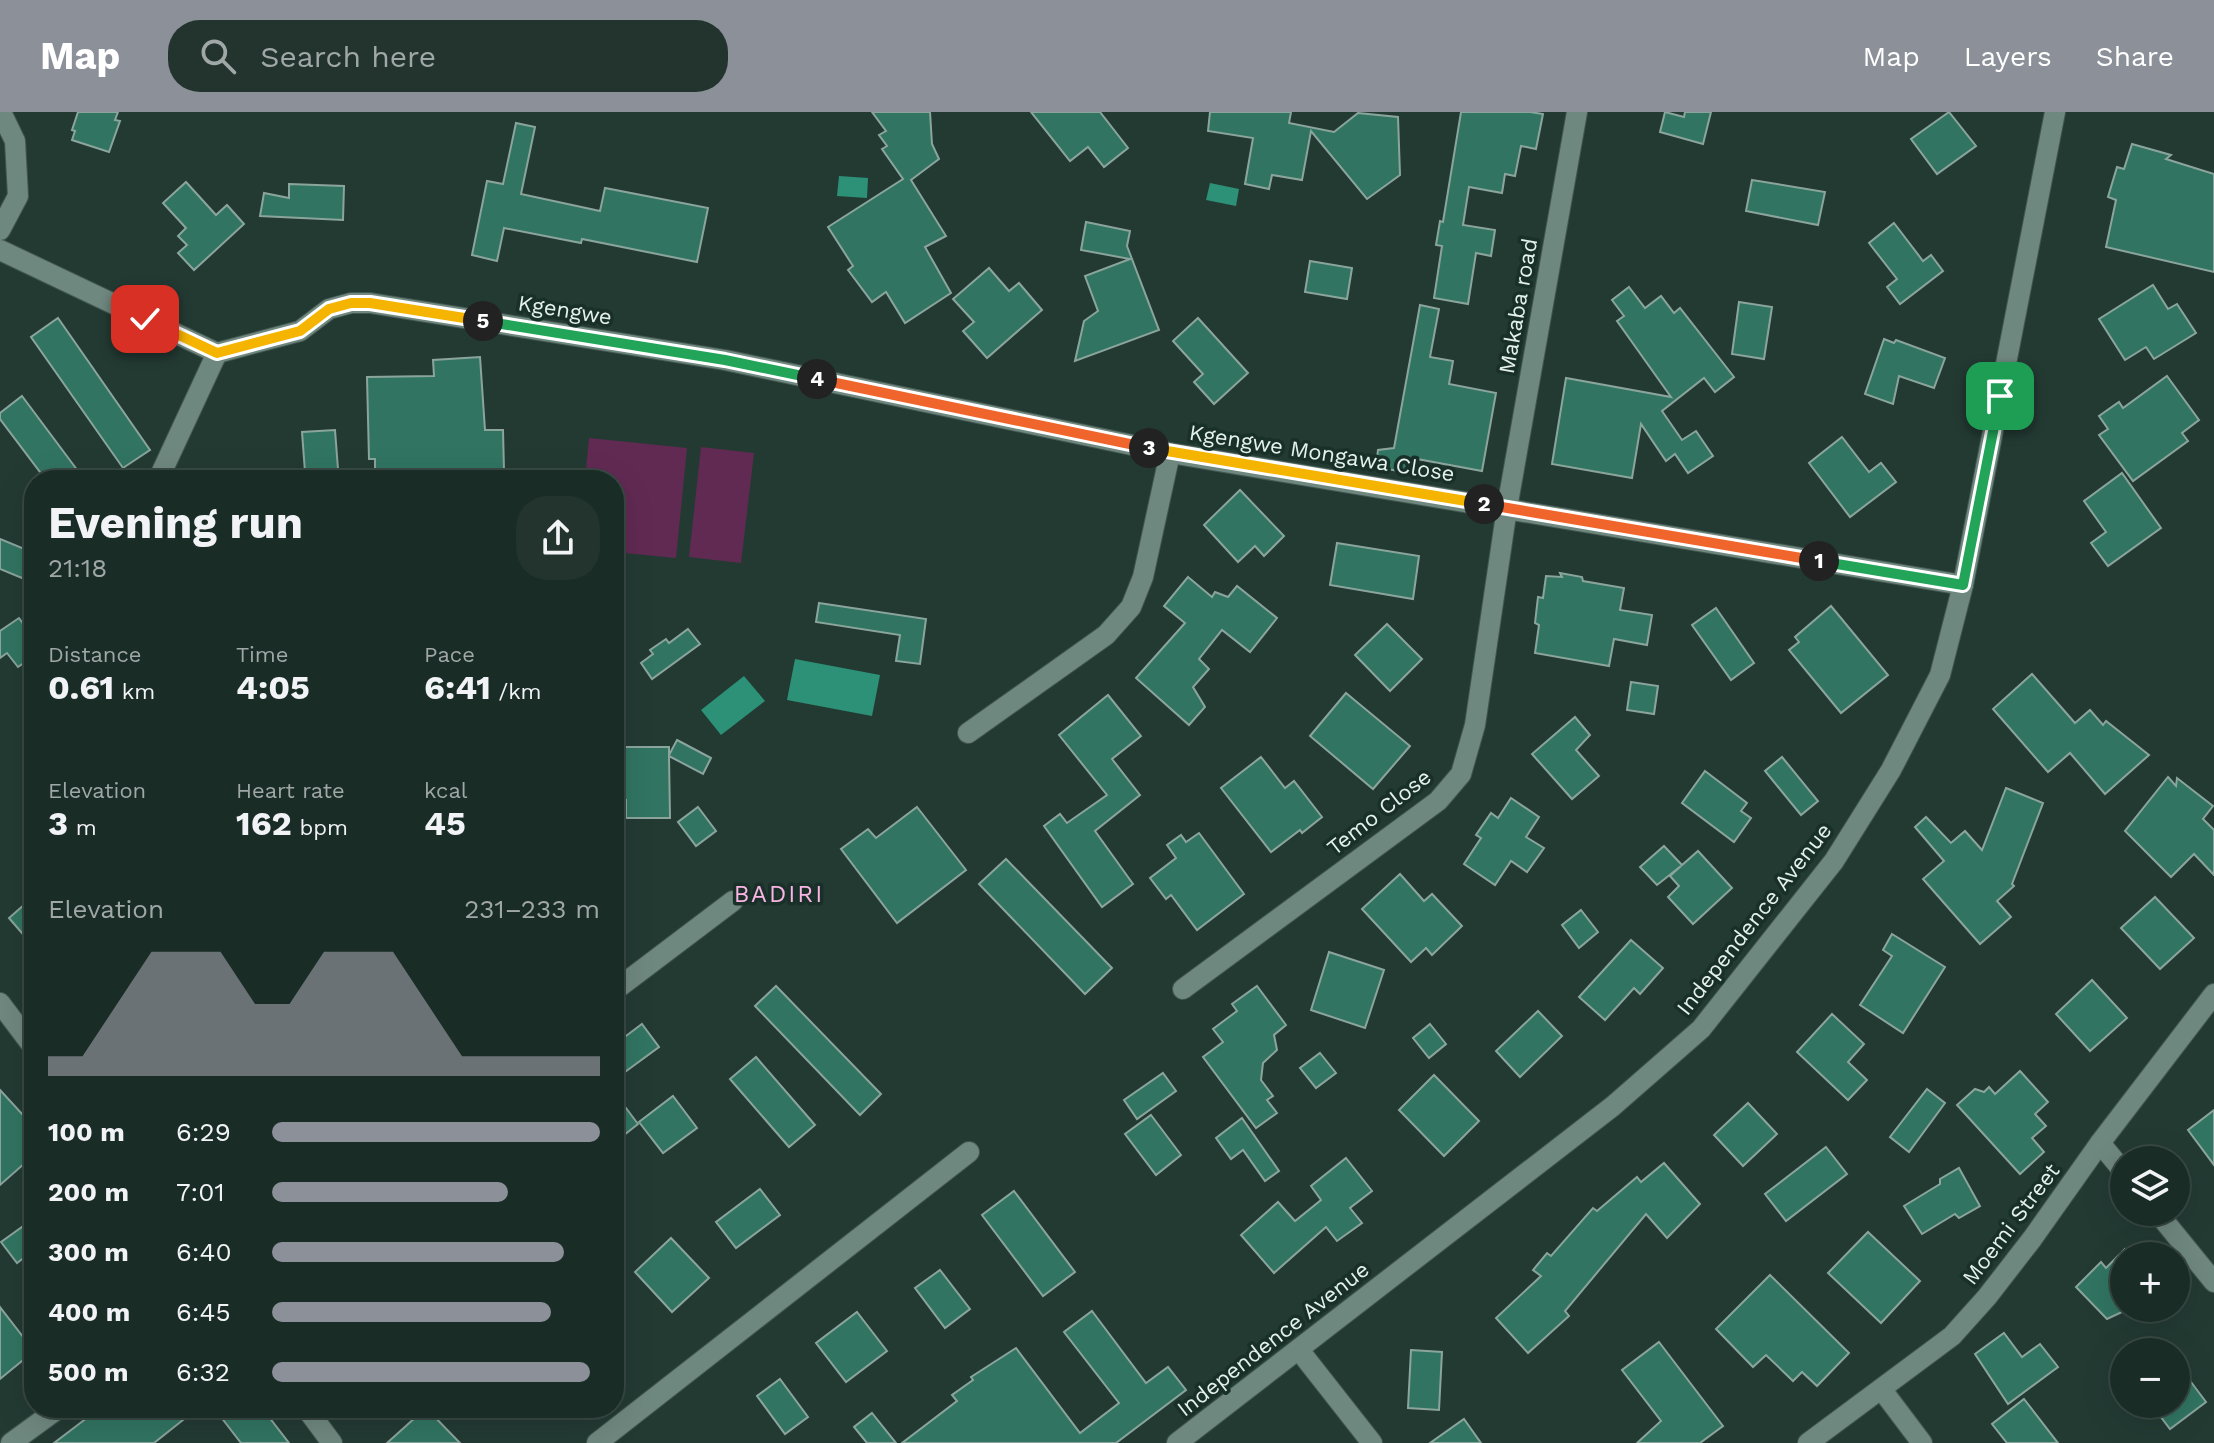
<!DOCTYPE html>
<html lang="en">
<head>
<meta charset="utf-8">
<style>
	body { margin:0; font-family:"Work Sans",sans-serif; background:#23342e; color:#f1f3f6; height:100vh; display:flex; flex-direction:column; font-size:30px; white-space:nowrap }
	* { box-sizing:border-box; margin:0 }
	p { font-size:26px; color:#9fa7a7 }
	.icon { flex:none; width:44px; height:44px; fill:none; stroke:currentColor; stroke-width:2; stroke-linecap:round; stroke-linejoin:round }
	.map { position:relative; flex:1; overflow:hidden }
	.sheet { position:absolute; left:24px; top:358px; width:600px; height:948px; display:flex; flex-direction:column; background:#1a2c26; border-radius:32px; box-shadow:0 8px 32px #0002,0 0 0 2px #384843 }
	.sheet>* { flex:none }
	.controls { position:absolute; left:2110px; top:1034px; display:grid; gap:16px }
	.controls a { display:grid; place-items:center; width:80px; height:80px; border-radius:50%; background:#1a2c26; box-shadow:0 8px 32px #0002,0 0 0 2px #384843; font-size:40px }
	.pin { position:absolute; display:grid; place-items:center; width:68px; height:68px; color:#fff; margin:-34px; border-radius:16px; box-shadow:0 4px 12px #0006 }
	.km { position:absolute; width:40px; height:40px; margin:-20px; border-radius:50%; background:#222; color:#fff; font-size:22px; line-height:40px; text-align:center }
	.round { display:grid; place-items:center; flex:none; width:84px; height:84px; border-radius:32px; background:#23342e }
	.summary { display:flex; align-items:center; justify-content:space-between; height:136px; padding:0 24px }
	h1 { font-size:44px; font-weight:700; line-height:60px }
	.metrics { display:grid; grid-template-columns:repeat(3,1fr); gap:12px; height:136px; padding:8px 24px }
	.metrics div { display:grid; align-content:center }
	.metrics b { font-size:34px; font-weight:700 }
	.metrics small { font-size:22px; font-weight:400 }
	.metrics p { font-size:22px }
	.chart { height:224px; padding:16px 24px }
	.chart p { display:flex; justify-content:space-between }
	.chart svg { width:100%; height:144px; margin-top:8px; fill:#8c9099; opacity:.7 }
	ul { padding:0 24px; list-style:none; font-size:26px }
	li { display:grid; grid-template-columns:128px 96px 1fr; align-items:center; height:60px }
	li i { height:20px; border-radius:10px; background:#8c9099 }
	header { display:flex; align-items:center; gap:48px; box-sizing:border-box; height:112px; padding:0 40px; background:#8c9099; color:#fff }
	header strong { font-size:38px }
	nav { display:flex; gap:44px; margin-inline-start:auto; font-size:28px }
	.search { width:560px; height:72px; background:#23342e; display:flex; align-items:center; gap:20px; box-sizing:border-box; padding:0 28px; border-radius:32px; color:#9fa7a7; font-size:30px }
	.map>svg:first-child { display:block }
</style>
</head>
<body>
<header>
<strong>Map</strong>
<div class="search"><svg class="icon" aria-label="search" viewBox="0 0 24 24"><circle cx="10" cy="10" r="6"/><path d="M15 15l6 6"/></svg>Search here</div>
<nav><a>Map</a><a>Layers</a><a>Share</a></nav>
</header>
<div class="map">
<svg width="2214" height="1331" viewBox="0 0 2214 1331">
	<rect width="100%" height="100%" fill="#233a33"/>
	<g fill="#612a53">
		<polygon points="589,326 687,336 676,446 614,440 614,368 585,368"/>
		<polygon points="701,335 754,341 741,451 689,445"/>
	</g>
	<g fill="#2c9177">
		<polygon points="839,64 868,66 867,86 837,84"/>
		<polygon points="1210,71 1239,77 1236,94 1206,88"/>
		<polygon points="795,547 880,563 872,604 787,588"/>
		<polygon points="744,564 765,589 721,623 701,598"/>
	</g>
	<g fill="#317462" stroke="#8ba59c" stroke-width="2">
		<polygon points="78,0 118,0 115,8 120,9 109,40 72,28 75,19 72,18"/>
		<polygon points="872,0 930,0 932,32 939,47 911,68 946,124 925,135 951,181 905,211 886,180 872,190 848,158 853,154 828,115 903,67 882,37 887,34 879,23 886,19"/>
		<polygon points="1031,0 1100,0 1128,36 1104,55 1088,35 1070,49"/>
		<polygon points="1210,0 1291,0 1289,11 1334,20 1358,1 1398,5 1400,63 1367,87 1311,19 1302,68 1272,63 1269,77 1245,72 1253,26 1208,19"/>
		<polygon points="1461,0 1530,0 1543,2 1536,37 1521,34 1515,64 1505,62 1502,81 1469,75 1463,113 1495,118 1491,144 1476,141 1468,192 1434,186 1442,134 1436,133 1440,109 1443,110"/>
		<polygon points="1665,0 1684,5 1685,0 1711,0 1703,32 1660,20"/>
		<polygon points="1949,0 1976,34 1937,62 1911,27"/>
		<polygon points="516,11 535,15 521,82 600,99 605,76 708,96 697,150 582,127 581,131 504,116 497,149 472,143 487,69 503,72"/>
		<polygon points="2132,32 2171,43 2166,47 2214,62 2214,160 2106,135 2116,88 2108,85 2117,55 2124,57"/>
		<polygon points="1752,68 1825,80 1818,113 1746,99"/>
		<polygon points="186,70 216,103 227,93 244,112 194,158 178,141 187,133 178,124 186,116 163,91"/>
		<polygon points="289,72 344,74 343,108 260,104 264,81 289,86"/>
		<polygon points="1086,110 1130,119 1127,134 1159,218 1075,249 1084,209 1098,199 1085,164 1130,147 1081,138"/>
		<polygon points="1894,111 1923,149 1931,143 1943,159 1900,192 1887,175 1897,167 1869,131"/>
		<polygon points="1310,149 1352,156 1347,187 1305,180"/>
		<polygon points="989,156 1009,179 1019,171 1042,198 987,246 963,219 974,210 953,187"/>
		<polygon points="2153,173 2168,197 2177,192 2196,221 2154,247 2146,235 2125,248 2099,207"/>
		<polygon points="1629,175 1645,196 1661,184 1674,201 1680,196 1734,265 1715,280 1704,266 1662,299 1682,328 1696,319 1713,344 1688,361 1675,342 1666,349 1641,312 1632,366 1552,352 1566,266 1671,285 1617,209 1624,204 1612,188"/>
		<polygon points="1739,190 1772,195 1764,247 1732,242"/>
		<polygon points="1420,193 1439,197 1430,245 1453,249 1449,272 1496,281 1482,359 1417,347 1415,362 1376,355 1378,338 1394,336"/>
		<polygon points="58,206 150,338 123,356 31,225"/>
		<polygon points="1198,206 1248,261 1214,292 1194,270 1203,262 1173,229"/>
		<polygon points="1884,227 1894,231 1896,228 1945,246 1934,276 1899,264 1893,292 1865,282"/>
		<polygon points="480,245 485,318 503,318 504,359 488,360 488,368 375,368 375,347 369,347 367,265 434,264 433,248"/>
		<polygon points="2167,264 2199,308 2182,321 2188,329 2133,369 2099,323 2108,317 2099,304 2119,290 2123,296"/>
		<polygon points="22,284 78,359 67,368 46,368 0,307 0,301"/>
		<polygon points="335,318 338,357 305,360 302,320"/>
		<polygon points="1842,325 1869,360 1881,351 1896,370 1850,405 1809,351"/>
		<polygon points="2122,361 2161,416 2108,454 2091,431 2106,420 2084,389"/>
		<polygon points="1240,378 1284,424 1264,444 1255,434 1238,450 1204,413"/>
		<polygon points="0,427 34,441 34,471 0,457"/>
		<polygon points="1337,431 1419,444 1413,487 1330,473"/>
		<polygon points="1560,461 1582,465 1583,469 1624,476 1620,498 1652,503 1647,533 1614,527 1609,554 1535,541 1539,513 1535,511 1538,485 1543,486 1546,464 1562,465"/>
		<polygon points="1188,465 1212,485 1215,480 1228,485 1237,474 1277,506 1250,540 1222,518 1199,547 1209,557 1193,575 1205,595 1189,613 1136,566 1185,511 1164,494"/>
		<polygon points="819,491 926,507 920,552 896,549 900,523 816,510"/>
		<polygon points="1831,494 1888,563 1841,601 1789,538 1799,530 1795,525"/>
		<polygon points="1716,496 1754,551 1731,568 1692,513"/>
		<polygon points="19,506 27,517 34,512 34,544 18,555 7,541 0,546 0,519"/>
		<polygon points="1387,512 1422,547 1390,579 1355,543"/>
		<polygon points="688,517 700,532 652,567 641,551 653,542 650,538 666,527 669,531"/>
		<polygon points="2032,562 2075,611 2090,598 2103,613 2106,609 2149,643 2105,682 2070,641 2048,660 1993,597"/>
		<polygon points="1631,570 1658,574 1654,602 1627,598"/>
		<polygon points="1346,581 1410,634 1373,677 1310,624"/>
		<polygon points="1108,583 1141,624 1112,647 1140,683 1095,719 1133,772 1102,795 1044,714 1060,702 1067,711 1107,683 1059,623"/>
		<polygon points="1575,605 1590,623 1576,638 1599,664 1572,687 1532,642"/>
		<polygon points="677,628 711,646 703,662 669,644 670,706 626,706 626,688 614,688 614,635 669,635 669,643"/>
		<polygon points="1261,645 1285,676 1294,669 1322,705 1302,721 1300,718 1271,740 1221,676"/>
		<polygon points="1782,645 1818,689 1801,703 1765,659"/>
		<polygon points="1705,659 1747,691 1741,699 1751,706 1734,730 1682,691"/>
		<polygon points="2168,665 2176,674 2177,666 2213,694 2203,707 2214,718 2214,763 2194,742 2171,765 2125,719"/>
		<polygon points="2006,676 2043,691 2012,772 2014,774 1997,789 2011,805 1980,832 1923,767 1944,749 1915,715 1926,705 1951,731 1965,719 1982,738"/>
		<polygon points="1511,686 1539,705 1526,725 1544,736 1527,760 1511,749 1495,773 1464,752 1481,726 1476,723 1491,701 1498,706"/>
		<polygon points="698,695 716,719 696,734 678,710"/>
		<polygon points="917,695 966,758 897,811 841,737 868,717 876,726"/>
		<polygon points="1199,721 1244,782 1197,818 1171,783 1166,787 1150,766 1176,746 1167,733 1181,723 1186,730"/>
		<polygon points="1664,734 1682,753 1698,739 1732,776 1693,812 1668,785 1679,774 1670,764 1681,754 1657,773 1640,755"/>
		<polygon points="1006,747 1112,856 1085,882 979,772"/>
		<polygon points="1400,762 1424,789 1432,782 1462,814 1432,843 1426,836 1411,850 1362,797"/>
		<polygon points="34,784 34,835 9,806"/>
		<polygon points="2155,785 2194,826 2160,857 2121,816"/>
		<polygon points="1581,798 1598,820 1579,836 1562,813"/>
		<polygon points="1892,822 1945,855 1903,921 1860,893 1892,844 1883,838"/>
		<polygon points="1631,828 1663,856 1640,882 1634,876 1605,908 1579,885"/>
		<polygon points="1329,840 1384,858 1365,916 1311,898"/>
		<polygon points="2092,868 2127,906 2090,939 2056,902"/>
		<polygon points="776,874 881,982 860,1003 755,894"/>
		<polygon points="1257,874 1286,913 1274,923 1277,938 1263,951 1261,968 1273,984 1267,988 1277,1001 1256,1016 1203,945 1223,930 1213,917 1237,899 1232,892"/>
		<polygon points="1538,899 1562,924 1520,965 1496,939"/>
		<polygon points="1832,902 1864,932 1848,950 1867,968 1848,988 1797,940"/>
		<polygon points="642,912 659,935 614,968 614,933"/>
		<polygon points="1430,912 1446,932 1429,946 1413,926"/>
		<polygon points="1320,941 1336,961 1316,976 1300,956"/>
		<polygon points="756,945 815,1013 789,1035 730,967"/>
		<polygon points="2020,959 2048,990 2035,1002 2046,1014 2032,1026 2044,1040 2020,1062 1957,993 1975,977 1984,980 1989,975 1995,982"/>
		<polygon points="1163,961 1176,979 1137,1007 1124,988"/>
		<polygon points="1434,963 1479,1009 1444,1044 1399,998"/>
		<polygon points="1927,977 1945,991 1909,1040 1890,1025"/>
		<polygon points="0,978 34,1015 34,1043 0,1073"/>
		<polygon points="614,980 638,1012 614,1031"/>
		<polygon points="673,984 697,1016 663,1041 639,1010"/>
		<polygon points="1748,991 1777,1022 1743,1054 1714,1023"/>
		<polygon points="2214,998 2214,1053 2188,1018"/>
		<polygon points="1151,1003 1181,1043 1156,1063 1125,1022"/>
		<polygon points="1242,1006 1279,1059 1265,1069 1243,1038 1231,1047 1216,1026"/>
		<polygon points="1826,1035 1847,1062 1786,1109 1765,1082"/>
		<polygon points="1346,1046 1372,1079 1350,1096 1362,1111 1337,1129 1326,1115 1274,1161 1241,1123 1278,1090 1295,1109 1321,1088 1311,1074"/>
		<polygon points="1664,1051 1700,1092 1667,1126 1646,1102 1565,1199 1569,1204 1528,1241 1496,1206 1541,1164 1533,1158 1547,1141 1551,1144 1593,1096 1597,1099 1637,1065 1641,1070"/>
		<polygon points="1959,1056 1980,1094 1959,1106 1955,1102 1922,1122 1904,1094 1940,1072 1940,1067"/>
		<polygon points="760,1077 780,1103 736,1136 716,1110"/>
		<polygon points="1014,1079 1075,1160 1043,1184 982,1103"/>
		<polygon points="22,1115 34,1131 34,1138 17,1151 1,1130"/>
		<polygon points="1868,1120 1920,1169 1881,1211 1828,1161"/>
		<polygon points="671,1126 709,1166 672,1200 635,1160"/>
		<polygon points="2124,1138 2124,1199 2107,1207 2076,1175 2101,1150 2106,1156"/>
		<polygon points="940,1158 970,1197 945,1216 915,1176"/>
		<polygon points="1770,1163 1849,1241 1817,1274 1802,1260 1793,1269 1766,1243 1753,1255 1716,1217"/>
		<polygon points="0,1195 34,1239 0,1267"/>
		<polygon points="1092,1199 1146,1271 1168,1255 1186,1278 1116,1331 902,1331 957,1289 952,1283 973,1268 971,1265 1016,1236 1080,1321 1119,1291 1064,1220"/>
		<polygon points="857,1200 887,1239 846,1270 816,1231"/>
		<polygon points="2004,1221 2022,1245 2040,1232 2058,1255 2008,1292 1975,1242"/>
		<polygon points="1659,1230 1723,1314 1700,1331 1637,1331 1661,1309 1622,1258"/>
		<polygon points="1411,1238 1442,1240 1439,1298 1408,1296"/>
		<polygon points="2176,1250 2206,1290 2170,1317 2151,1292 2176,1292"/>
		<polygon points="780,1267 808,1305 785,1322 757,1284"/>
		<polygon points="2024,1287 2058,1331 2007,1331 1992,1312"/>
		<polygon points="100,1296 198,1296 154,1331 54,1331"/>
		<polygon points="214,1296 262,1296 289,1331 241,1331"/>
		<polygon points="426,1296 460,1331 387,1331"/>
		<polygon points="872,1301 896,1331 867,1331 854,1315"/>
		<polygon points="1464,1307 1481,1331 1430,1331"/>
	</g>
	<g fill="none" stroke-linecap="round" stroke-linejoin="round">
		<defs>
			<g id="minor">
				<polyline points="0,118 18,84 15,29 1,0"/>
				<polyline points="0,138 217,241"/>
				<polyline points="217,241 300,219 329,197 351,191 370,191 725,248 1170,341 1963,473"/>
				<polyline points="158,368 217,241"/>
				<polyline points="968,621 1106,523 1131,495 1143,465 1170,341"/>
				<polyline points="1183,877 1438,689 1461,662 1475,613 1507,396 1577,0"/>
				<polyline points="614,879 733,789"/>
				<polyline points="0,891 34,936"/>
				<polyline points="2100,1031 2124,1060"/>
				<polyline points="2157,1100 2214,1170"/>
				<polyline points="1299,1238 1372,1331"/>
				<polyline points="1882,1278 1922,1331"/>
				<polyline points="306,1296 332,1331"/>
				<polyline points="11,1331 59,1296"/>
				<polyline points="597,1331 969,1040"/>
				<polyline points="1177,1331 1613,994 1701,917 1834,749 1891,658 1940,563 1963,473 2055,0"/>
				<polyline points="1808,1331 1952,1224 1987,1185 2032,1127 2100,1031 2214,882"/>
			</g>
		</defs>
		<use href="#minor" stroke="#435751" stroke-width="22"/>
		<use href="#minor" stroke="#6f887f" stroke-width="20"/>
	</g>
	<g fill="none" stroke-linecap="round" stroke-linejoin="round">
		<defs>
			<polyline id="split-1" points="1819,449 1963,473 2000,284"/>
			<polyline id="split-2" points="1484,392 1819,449"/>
			<polyline id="split-3" points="1149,336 1484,392"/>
			<polyline id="split-4" points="817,267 1149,336"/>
			<polyline id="split-5" points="483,209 725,248 817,267"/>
			<polyline id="split-6" points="145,207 217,241 300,219 329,197 351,191 370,191 483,209"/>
		</defs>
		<use href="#split-1" stroke="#fff" stroke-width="16"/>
		<use href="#split-2" stroke="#fff" stroke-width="16"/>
		<use href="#split-3" stroke="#fff" stroke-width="16"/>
		<use href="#split-4" stroke="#fff" stroke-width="16"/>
		<use href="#split-5" stroke="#fff" stroke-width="16"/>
		<use href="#split-6" stroke="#fff" stroke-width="16"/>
		<use href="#split-1" stroke="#22a559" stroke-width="10"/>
		<use href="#split-2" stroke="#f0652b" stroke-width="10"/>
		<use href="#split-3" stroke="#f5b400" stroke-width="10"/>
		<use href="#split-4" stroke="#f0652b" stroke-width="10"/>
		<use href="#split-5" stroke="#22a559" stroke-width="10"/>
		<use href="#split-6" stroke="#f5b400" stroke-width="10"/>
	</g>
	<g text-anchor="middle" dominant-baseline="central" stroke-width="7" stroke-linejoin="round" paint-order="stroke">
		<g font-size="22" fill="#e4f1ec" stroke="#193029">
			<text transform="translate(1518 194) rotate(-80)">Makaba road</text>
			<text transform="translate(565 198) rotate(9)">Kgengwe</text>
			<text transform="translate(1322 341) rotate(9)">Kgengwe Mongawa Close</text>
			<text transform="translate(1379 700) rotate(-38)">Temo Close</text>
			<text transform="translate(1754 807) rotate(-52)">Independence Avenue</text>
			<text transform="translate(2011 1112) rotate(-53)">Moemi Street</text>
			<text transform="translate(1273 1227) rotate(-38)">Independence Avenue</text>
		</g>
		<g font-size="24" letter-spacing="2" fill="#fab5e5" stroke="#193029">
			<text x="779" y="782">BADIRI</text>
		</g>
	</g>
</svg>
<div class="controls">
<a><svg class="icon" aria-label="layers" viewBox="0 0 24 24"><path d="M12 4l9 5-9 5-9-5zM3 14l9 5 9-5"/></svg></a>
<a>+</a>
<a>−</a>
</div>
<div class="pin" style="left:2000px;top:284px;background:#1e9e55"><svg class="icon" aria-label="arrive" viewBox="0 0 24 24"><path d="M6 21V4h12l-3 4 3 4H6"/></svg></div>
<div class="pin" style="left:145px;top:207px;background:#d93025"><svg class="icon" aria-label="check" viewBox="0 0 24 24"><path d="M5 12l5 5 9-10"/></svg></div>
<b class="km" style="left:1819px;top:449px">1</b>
<b class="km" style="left:1484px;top:392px">2</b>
<b class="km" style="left:1149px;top:336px">3</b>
<b class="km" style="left:817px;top:267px">4</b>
<b class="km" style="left:483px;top:209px">5</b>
<section class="sheet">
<div class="summary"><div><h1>Evening run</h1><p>21:18</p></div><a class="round"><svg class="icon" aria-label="share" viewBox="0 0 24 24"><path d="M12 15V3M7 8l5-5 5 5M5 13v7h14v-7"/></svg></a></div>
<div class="metrics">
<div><p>Distance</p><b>0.61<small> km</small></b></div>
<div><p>Time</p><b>4:05</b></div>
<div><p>Pace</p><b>6:41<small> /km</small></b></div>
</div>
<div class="metrics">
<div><p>Elevation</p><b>3<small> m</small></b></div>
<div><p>Heart rate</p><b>162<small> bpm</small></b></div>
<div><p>kcal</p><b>45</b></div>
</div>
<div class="chart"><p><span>Elevation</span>231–233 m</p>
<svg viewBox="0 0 160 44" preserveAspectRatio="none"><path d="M0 44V38L10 38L20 22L30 6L40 6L50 6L60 22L70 22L80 6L90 6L100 6L110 22L120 38L130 38L140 38L150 38L160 38V44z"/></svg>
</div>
<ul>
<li><b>100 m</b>6:29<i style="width:100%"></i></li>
<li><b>200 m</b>7:01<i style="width:72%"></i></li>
<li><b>300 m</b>6:40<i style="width:89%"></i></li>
<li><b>400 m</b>6:45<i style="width:85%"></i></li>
<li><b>500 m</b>6:32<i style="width:97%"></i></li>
</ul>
</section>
</div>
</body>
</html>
